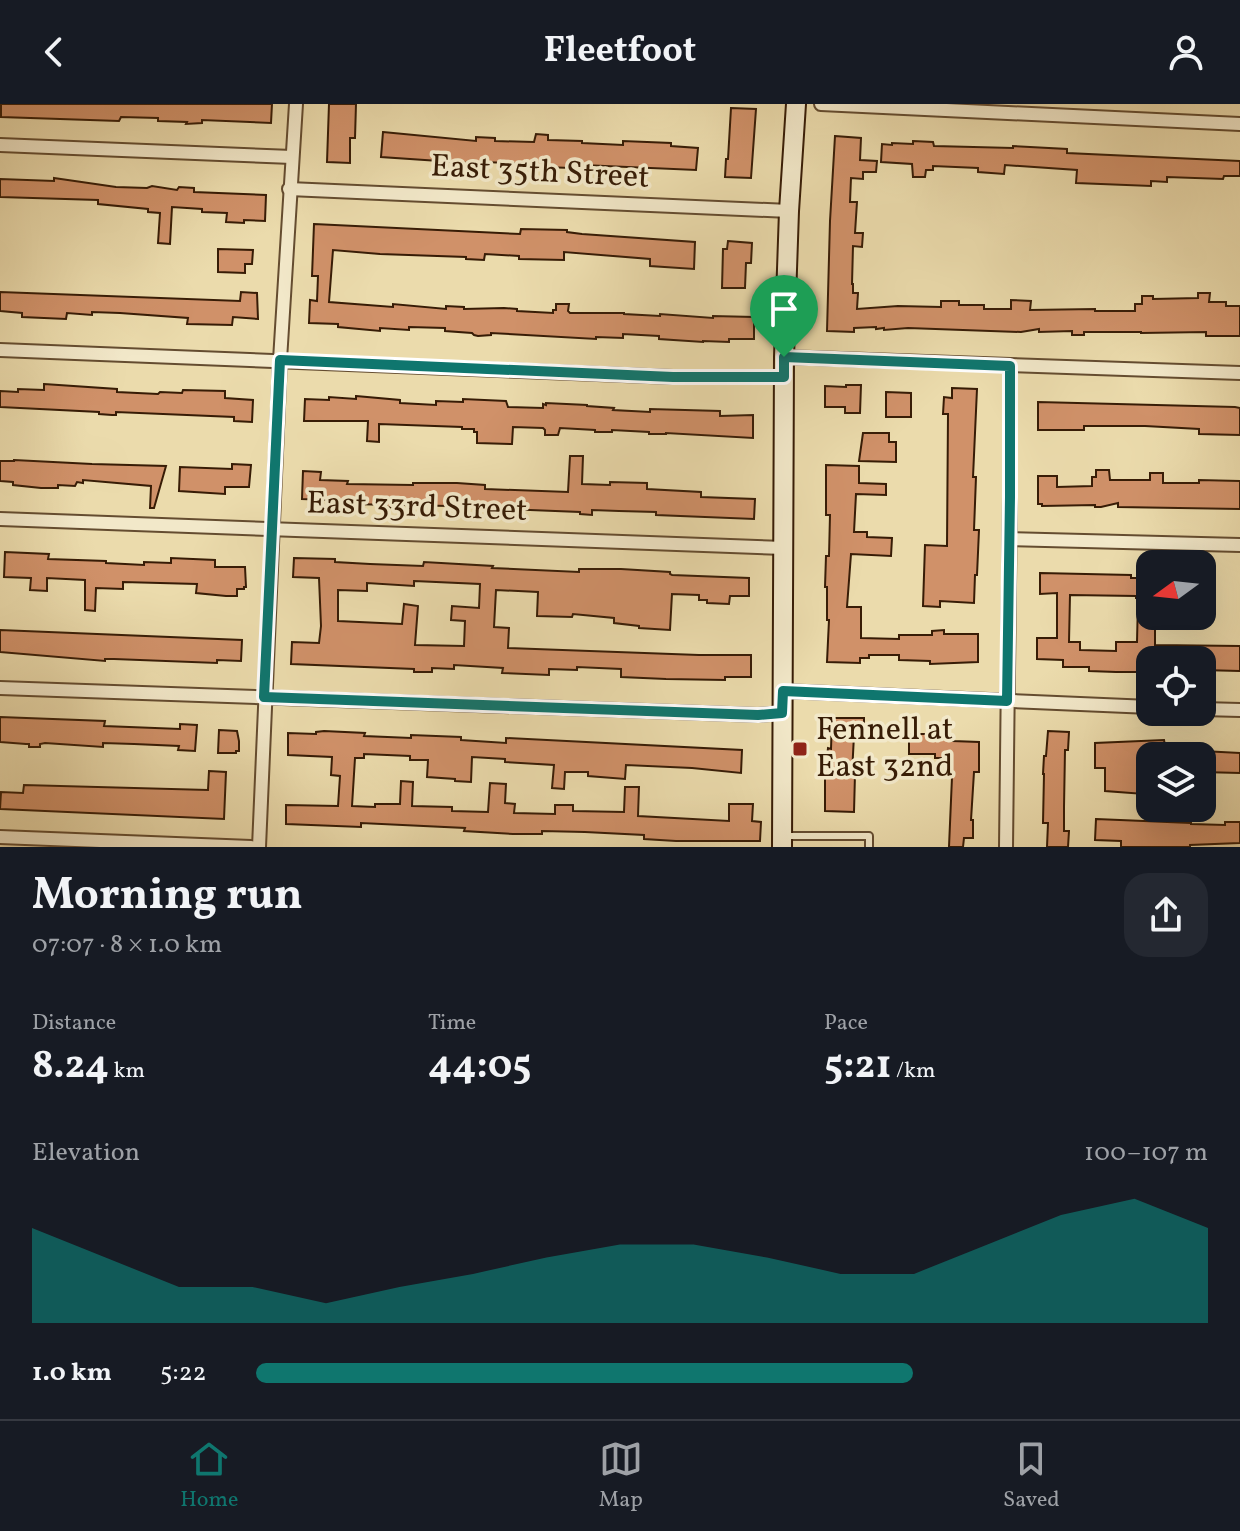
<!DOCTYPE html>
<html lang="en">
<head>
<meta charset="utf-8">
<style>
	body { margin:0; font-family:Vollkorn,serif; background:#242831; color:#f1f3f6; height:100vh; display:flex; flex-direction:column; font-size:30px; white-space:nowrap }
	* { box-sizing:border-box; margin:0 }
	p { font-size:26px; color:#9ea1a6 }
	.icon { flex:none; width:44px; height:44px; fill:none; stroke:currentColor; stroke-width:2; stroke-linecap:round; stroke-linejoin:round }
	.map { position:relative; height:743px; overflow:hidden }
	.drawer { display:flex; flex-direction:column; background:#171b24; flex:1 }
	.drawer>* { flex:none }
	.needle { width:52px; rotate:255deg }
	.fabs { position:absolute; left:1136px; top:446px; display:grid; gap:16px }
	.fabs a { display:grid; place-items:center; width:80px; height:80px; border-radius:16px; background:#171b24; box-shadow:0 8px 32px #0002; font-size:40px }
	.pin { position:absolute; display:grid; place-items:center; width:68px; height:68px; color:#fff; margin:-82px -34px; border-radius:50% 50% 50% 0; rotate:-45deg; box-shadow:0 0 8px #0007 }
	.pin .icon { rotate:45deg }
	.round { display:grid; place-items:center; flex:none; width:84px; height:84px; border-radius:24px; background:#242831 }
	.summary { display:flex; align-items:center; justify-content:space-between; height:136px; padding:0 32px }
	h1 { font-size:44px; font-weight:700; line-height:60px }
	.stats { display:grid; grid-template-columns:repeat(3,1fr); gap:12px; height:136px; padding:8px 32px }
	.stats div { display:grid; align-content:center }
	.stats b { font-size:40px; font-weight:700 }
	.stats small { font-size:22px; font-weight:400 }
	.stats p { font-size:22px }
	.chart { height:224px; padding:16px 32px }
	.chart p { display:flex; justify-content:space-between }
	.chart svg { width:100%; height:144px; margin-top:8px; fill:#0f766e; opacity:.7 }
	ul { padding:0 32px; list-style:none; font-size:26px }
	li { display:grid; grid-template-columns:128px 96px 1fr; align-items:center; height:60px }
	li i { height:20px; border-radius:10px; background:#0f766e }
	header { display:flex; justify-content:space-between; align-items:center; height:104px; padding:0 32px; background:#171b24; font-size:36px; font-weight:700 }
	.tab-bar { display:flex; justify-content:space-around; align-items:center; height:112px; border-top:2px solid #363941; background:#171b24; font-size:22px; color:#9ea1a6 }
	.tab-bar a { display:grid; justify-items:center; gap:4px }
	.tab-bar .on { color:#0f766e }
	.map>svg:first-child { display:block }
</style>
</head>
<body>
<header><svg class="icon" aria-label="back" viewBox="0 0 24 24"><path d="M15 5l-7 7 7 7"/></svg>Fleetfoot<svg class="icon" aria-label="person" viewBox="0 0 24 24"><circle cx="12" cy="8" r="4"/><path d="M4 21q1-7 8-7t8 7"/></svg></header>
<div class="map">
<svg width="1240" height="743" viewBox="0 0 1240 743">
	<rect width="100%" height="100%" fill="#ebdbac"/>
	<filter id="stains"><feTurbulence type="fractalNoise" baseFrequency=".0025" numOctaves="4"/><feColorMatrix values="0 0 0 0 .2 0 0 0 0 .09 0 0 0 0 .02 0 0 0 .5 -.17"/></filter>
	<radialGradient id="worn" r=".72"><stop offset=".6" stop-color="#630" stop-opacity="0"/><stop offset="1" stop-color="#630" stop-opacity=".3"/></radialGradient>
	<g fill="#d09169" stroke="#371c06" stroke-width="2" fill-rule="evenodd">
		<polygon points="1,0 272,0 271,19 202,16 202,19 186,20 187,18 158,17 158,14 121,13 119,17 1,13"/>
		<polygon points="329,0 356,0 355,34 350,34 350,59 327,58"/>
		<polygon points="731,4 756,5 751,74 725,73 726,55 728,55"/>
		<polygon points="383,28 476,37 476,33 495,34 495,37 534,38 536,30 548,31 548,36 582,37 582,39 623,41 623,37 671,39 671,42 698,44 696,66 582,61 571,62 571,64 544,63 533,63 533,60 483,58 483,60 381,53"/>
		<polygon points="835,32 861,34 860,56 877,57 876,68 863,68 863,75 851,74 850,98 857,98 855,129 863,129 862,143 853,142 852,180 853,180 853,189 858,189 857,205 898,202 941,203 941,197 959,197 959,201 984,201 984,205 1011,205 1011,196 1031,197 1030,206 1095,205 1095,207 1135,207 1135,200 1142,200 1142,192 1153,192 1153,195 1198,194 1198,189 1210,189 1209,198 1226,198 1226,202 1240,202 1240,232 1206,232 1206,228 1141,229 1141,228 1084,228 1084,231 1072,231 1072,227 1039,228 1039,225 1021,228 908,224 884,226 884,224 876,225 876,223 854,224 854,228 827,227 830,117"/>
		<polygon points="913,37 933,38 934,42 1013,44 1013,42 1067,45 1067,49 1240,57 1240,72 1224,72 1223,75 1167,73 1167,78 1151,77 1151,82 1076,79 1077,66 1005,61 1004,70 978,68 978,64 933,62 933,66 926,66 925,73 913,73 912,60 881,58 882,40 892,41 892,39 913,40"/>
		<polygon points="54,74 116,83 147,84 152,82 177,86 179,83 194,84 194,88 266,91 265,117 244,116 244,119 226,118 227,109 202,108 202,105 172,103 170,140 158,139 160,109 148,108 148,105 98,100 98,96 0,93 0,75 54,77"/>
		<polygon points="314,120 520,130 521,125 567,126 567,128 582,130 695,138 694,165 650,162 650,155 564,148 564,156 519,155 519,152 485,150 484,156 466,155 466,153 380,150 333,146 329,198 393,203 393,200 446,205 446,202 464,203 464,205 504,204 517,205 517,207 553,209 553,206 556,206 556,200 569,200 568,207 570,209 624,209 624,210 660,212 660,210 713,214 713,212 754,213 754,235 729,235 729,238 703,237 703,238 659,235 659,232 623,230 623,234 596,233 596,235 491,229 491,231 478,232 474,231 472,229 445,227 445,224 409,223 409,226 380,224 380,227 338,223 338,220 309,219 310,196 317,197 318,172 312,172"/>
		<polygon points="728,137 752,139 751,159 746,159 745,184 722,184 723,145 727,145"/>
		<polygon points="218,145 253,146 252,160 245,160 245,169 218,168"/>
		<polygon points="0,188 240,197 241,188 257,189 258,215 233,213 232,221 187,220 188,214 120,209 92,208 92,211 67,209 66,215 22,213 22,209 0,207"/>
		<polygon points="44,280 117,285 117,288 158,290 160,288 182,289 183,286 225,287 225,294 253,296 252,318 234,317 234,313 116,308 116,311 112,311 99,310 99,308 0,303 0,287 18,288 18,285 44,286"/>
		<polygon points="846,281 861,281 860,309 845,309 845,303 825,303 825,282 846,283"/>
		<polygon points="952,284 977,285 973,373 976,373 974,426 979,426 977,471 975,471 974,499 940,497 940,503 923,502 925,441 947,442 948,310 943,310 944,293 952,294"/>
		<polygon points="886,288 911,289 911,313 886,313"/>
		<polygon points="356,292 400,296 400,299 436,301 436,297 463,298 463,295 506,297 508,303 543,304 543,300 546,301 546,299 587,301 587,302 614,304 613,306 650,308 650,305 720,307 720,312 753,311 753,334 666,329 666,330 649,330 649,328 612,326 612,328 595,328 595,326 560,324 558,331 545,331 545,326 543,324 513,323 512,340 477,339 477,328 474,328 474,325 462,325 462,323 379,320 379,338 367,337 368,317 304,317 305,295 329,296 329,293 356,295"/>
		<polygon points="1038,298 1235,303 1240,304 1240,331 1199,330 1199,325 1145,322 1084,322 1084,326 1038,326"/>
		<polygon points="863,329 889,329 889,338 896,338 896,358 859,357"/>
		<polygon points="570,352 583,352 582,380 610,381 610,378 647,379 647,385 701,388 701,393 755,395 754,415 656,411 656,408 619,407 592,406 592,411 580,410 580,408 530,406 509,405 509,408 496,407 496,404 494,404 449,402 402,401 399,401 399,404 387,403 387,401 357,400 357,397 302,395 303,367 321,368 320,376 348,377 347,380 413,381 413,379 457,379 485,381 485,385 568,388"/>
		<polygon points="14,356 92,360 166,362 154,404 150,404 151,382 83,376 83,379 77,378 75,382 58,381 58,384 41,384 13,381 13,378 0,377 0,357 14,357"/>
		<polygon points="232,360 251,361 249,383 225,383 225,390 179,387 180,363 232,365"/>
		<polygon points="826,361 859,362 859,379 886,380 886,391 856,390 854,428 867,428 867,433 892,434 891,452 851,450 847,503 861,503 861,534 899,535 899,531 932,531 932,527 944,526 944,530 978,530 978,558 930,560 930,557 899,556 899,551 869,551 869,554 860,554 860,559 827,558 829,516 827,516 827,483 825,483 826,452 829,452 830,411 826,411"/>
		<polygon points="1096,366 1109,366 1110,376 1150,376 1150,369 1163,369 1163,379 1199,379 1199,376 1240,377 1240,405 1118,403 1118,399 1101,403 1095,403 1095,401 1042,402 1042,400 1038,400 1038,372 1057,372 1057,383 1092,382 1092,373 1096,373"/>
		<polygon points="5,448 49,450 48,455 106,457 106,459 144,461 144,458 171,459 171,454 215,456 215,463 245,463 246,483 244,483 244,485 237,485 237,492 226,492 196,489 197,480 123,478 123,485 96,484 95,507 85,506 85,476 47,474 47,487 30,486 31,474 4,473"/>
		<path d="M294,454L335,455V458L370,460L423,462L424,458L493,462L492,464L579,468V465H621L670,468V470L672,471L749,474V492H730L729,500L707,499V496H699V491L672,490L670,526L639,524V522L614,519V514L573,510L572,513L537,512L538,488L496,486L494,523L509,524L508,544L699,551H751V573H725V576L666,575L621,573V565L577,563V566L549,565V571L502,569L503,564L454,561V565L432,564V568H414V565L291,560L292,538L319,539L321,522L319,474L293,473ZM414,477L480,480L479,504L452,502L451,516L465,517L464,542L415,541L418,502L404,500L402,520L338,517V486L367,487V479L414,482Z"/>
		<path d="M1040,469L1131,471V474H1150V514H1155V541L1240,542V567L1202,566V556H1150V568H1116L1089,567V563H1063V556L1037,555V534H1057V489L1040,490ZM1070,491L1136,492V494H1138L1137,538H1116V547L1080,546V538H1069Z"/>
		<polygon points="0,526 242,536 241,557 217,556 217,559 114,555 105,555 105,557 0,548"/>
		<polygon points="0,613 105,617 104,622 180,625 180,620 197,621 195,647 178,646 179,642 134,640 103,639 103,643 45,639 40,640 40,643 29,643 29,640 26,640 0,638"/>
		<polygon points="832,614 864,614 864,631 854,631 852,670 855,670 854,708 825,707 825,669 828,644 831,645"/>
		<polygon points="219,626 237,627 239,637 239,647 236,647 236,649 218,649"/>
		<polygon points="324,627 365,629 364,632 411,634 411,631 461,633 461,636 506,639 506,634 742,646 741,669 692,664 626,661 625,675 588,672 588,668 565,668 564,685 552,684 554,661 505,658 505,655 472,653 471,678 455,677 455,675 427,673 428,656 410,656 410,652 364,650 364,654 355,654 352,702 375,703 375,700 400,700 401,677 413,678 412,702 452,703 452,707 488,708 490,679 506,680 505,699 515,700 514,709 555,710 555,701 573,701 573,707 624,708 625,683 639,683 638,712 729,717 729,700 753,700 752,717 761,718 760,737 676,737 644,735 644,731 585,728 542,727 542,730 513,730 464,727 465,724 361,719 361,723 286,720 286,701 338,702 340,672 331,671 332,653 288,651 288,629 316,630 316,628"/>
		<polygon points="1048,627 1069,628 1068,646 1065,646 1064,703 1064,727 1069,727 1068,743 1047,743 1048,719 1043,719 1044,670 1043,670 1044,652 1046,652"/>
		<polygon points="909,630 927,630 927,634 953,634 953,637 979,638 979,668 974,668 971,716 973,716 973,734 964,734 963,743 949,743 952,673 948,673 947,654 935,654 935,650 909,650"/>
		<polygon points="1164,636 1167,652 1150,652 1150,663 1144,663 1144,690 1105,687 1105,664 1095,664 1095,639"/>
		<polygon points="1202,647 1240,649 1240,669 1202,668"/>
		<polygon points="209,667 226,668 224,715 0,705 1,688 23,689 24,681 208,686"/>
		<polygon points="1096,715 1191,719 1191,720 1225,721 1225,718 1240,718 1240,739 1190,741 1190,743 1121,743 1121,737 1095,736"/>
	</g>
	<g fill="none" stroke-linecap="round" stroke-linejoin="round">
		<defs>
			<polyline id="lane" points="783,732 869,732 869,743"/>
			<g id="street">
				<polyline points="821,0 1240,20"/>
				<polyline points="0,41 292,53"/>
				<polyline points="289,85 789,107"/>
				<polyline points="0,246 673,273 784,273"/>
				<polyline points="784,253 1240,269"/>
				<polyline points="0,415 784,444"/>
				<polyline points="1010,435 1240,441"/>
				<polyline points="0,584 758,611 782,609"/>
				<polyline points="783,587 1150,603"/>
				<polyline points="1202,605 1240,606"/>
				<polyline points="0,733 251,743"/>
				<polyline points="259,743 280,256 296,0"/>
				<polyline points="1006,743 1010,393 1010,262"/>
			</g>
			<polyline id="secondary" points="782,743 784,253 789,107 796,0"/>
		</defs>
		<use href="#lane" stroke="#644c30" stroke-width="10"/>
		<use href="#street" stroke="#644c30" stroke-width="16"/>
		<use href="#secondary" stroke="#371c06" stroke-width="22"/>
		<use href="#lane" stroke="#f2e8c9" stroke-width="6"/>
		<use href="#street" stroke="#f2e8c9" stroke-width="12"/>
		<use href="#secondary" stroke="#f2e8c9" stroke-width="18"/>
	</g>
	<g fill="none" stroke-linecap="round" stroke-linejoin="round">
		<defs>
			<polygon id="route" points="784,253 1010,262 1010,393 1007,597 783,587 782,609 758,611 264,593 280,256 673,273 784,273"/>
		</defs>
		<use href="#route" stroke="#fff" stroke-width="16"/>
		<use href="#route" stroke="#0f766e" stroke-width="10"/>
	</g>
	<rect fill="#8f2418" stroke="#f2e8c9" stroke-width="3" x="792" y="637" width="16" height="16" rx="4"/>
	<g text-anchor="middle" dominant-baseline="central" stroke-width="7" stroke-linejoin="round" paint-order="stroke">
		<g font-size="32" fill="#371c06" stroke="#f2e8c9">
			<text transform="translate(540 69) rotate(3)">East 35th Street</text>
			<text transform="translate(417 404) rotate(2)">East 33rd Street</text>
		</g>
		<g font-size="32" fill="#371c06" stroke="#f2e8c9" text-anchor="start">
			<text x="816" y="627">Fennell at<tspan x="816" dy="37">East 32nd</tspan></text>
		</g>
	</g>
	<rect width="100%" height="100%" filter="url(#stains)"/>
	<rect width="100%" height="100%" fill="url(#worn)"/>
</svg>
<div class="fabs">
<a><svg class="needle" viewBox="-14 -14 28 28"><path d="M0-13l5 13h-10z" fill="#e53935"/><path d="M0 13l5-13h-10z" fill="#9ea1a6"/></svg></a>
<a><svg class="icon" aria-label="locate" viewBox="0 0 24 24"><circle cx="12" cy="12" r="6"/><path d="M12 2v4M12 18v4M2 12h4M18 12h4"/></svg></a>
<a><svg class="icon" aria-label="layers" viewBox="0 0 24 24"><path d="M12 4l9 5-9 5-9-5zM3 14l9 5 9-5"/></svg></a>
</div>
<div class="pin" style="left:784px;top:253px;background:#1e9e55"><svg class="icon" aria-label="arrive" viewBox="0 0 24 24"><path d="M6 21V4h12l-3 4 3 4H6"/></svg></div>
</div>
<section class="drawer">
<div class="summary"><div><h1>Morning run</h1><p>07:07 · 8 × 1.0 km</p></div><a class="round"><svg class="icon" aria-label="share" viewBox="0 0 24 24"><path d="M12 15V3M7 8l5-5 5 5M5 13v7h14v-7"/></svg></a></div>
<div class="stats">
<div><p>Distance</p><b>8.24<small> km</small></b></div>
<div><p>Time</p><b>44:05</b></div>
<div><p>Pace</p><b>5:21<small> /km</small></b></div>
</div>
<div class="chart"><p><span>Elevation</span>100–107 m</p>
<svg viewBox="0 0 160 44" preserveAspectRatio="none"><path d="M0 44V15L10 24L20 33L30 33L40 38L50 33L60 29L70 24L80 20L90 20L100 24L110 29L120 29L130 20L140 11L150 6L160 15V44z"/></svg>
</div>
<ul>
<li><b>1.0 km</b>5:22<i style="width:69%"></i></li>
</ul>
</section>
<nav class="tab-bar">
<a class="on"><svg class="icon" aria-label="home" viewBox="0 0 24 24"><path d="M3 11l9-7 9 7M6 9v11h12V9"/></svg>Home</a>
<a><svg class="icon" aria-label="map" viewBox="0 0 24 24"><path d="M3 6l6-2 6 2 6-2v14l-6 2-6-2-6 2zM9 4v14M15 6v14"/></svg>Map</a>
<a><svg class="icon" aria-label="saved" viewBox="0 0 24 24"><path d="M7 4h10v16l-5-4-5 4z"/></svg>Saved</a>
</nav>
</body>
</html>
